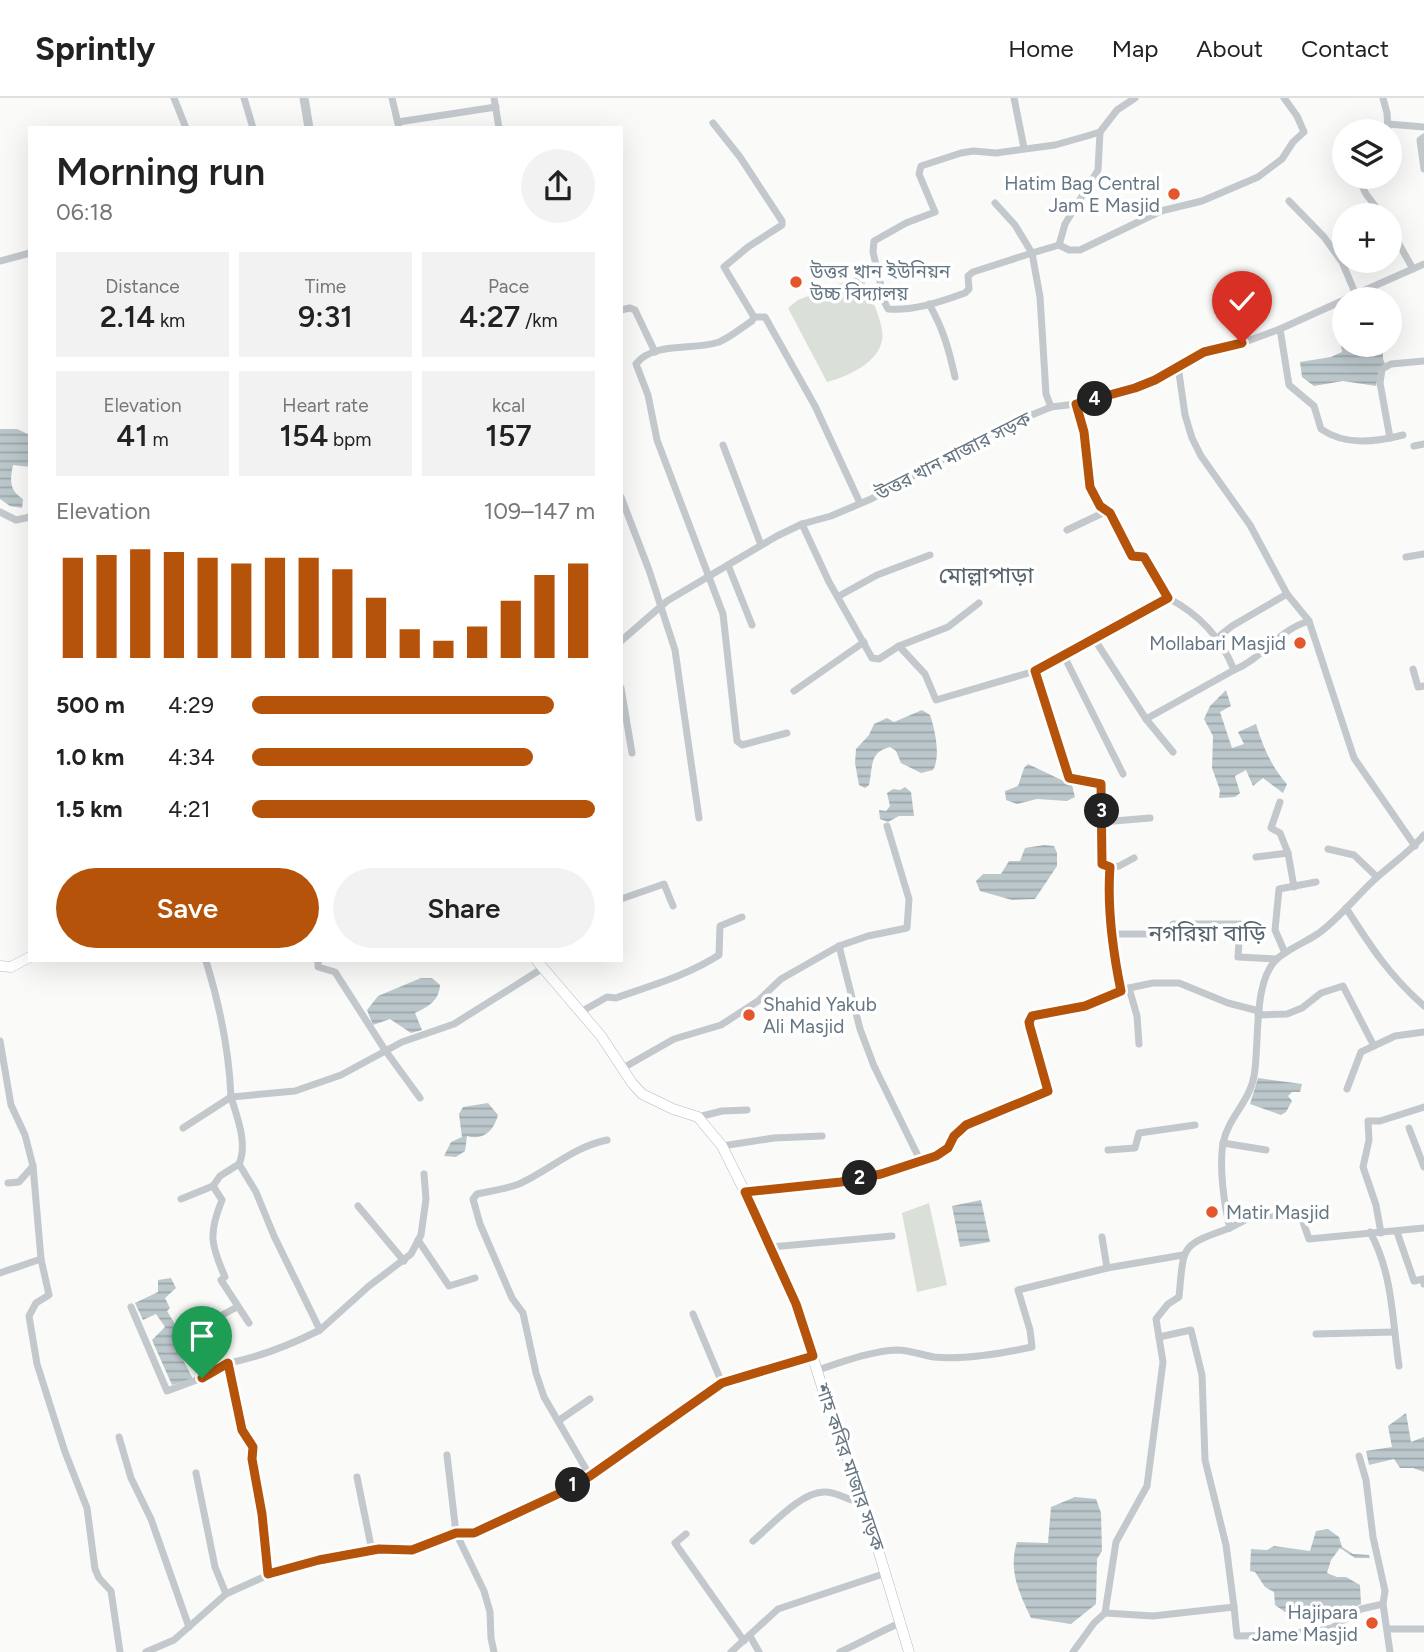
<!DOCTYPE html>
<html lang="en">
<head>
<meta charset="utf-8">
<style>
	body { margin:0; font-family:Figtree,"Noto Sans Bengali",sans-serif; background:#f2f2f2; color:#222; height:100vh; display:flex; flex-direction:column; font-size:26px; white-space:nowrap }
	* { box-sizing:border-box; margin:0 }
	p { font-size:23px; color:#767676 }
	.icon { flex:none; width:38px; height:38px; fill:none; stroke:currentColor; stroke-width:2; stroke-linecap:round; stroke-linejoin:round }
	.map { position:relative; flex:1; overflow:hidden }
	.drawer { position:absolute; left:28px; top:28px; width:595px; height:836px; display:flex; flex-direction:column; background:#fff; border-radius:0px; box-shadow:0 7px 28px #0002 }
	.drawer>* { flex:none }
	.tools { position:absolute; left:1332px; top:21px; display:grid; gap:14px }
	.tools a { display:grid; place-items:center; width:70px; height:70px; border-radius:50%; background:#fff; box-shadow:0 7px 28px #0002; font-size:35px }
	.pin { position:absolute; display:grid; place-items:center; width:60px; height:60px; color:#fff; margin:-72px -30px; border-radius:50% 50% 50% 0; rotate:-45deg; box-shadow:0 0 7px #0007 }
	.pin .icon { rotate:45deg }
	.km { position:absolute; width:35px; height:35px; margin:-18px; border-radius:50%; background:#222; color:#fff; font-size:19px; line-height:35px; text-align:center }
	.round { display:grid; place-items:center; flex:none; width:74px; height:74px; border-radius:37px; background:#f2f2f2 }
	.head { display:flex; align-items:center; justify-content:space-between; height:119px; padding:0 28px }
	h1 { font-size:38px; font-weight:600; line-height:52px }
	.metrics { display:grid; grid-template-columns:repeat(3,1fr); gap:10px; height:119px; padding:7px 28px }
	.metrics div { display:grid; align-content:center; border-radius:0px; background:#f2f2f2; text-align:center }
	.metrics b { font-size:30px; font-weight:600 }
	.metrics small { font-size:19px; font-weight:400 }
	.metrics p { font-size:19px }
	.chart { height:196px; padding:14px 28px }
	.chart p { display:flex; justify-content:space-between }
	.chart svg { width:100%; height:126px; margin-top:7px; stroke:#b45309; stroke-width:6 }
	.cta { display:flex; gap:14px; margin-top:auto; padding:14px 28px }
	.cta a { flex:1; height:80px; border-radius:42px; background:#b45309; color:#fff; font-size:28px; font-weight:600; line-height:80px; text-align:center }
	.cta a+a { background:#f2f2f2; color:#222 }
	ul { padding:0 28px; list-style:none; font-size:23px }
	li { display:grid; grid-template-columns:112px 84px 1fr; align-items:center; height:52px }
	li i { height:18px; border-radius:9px; background:#b45309 }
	header { display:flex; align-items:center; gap:42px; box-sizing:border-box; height:98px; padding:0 35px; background:#fff; border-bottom:2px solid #e0e0e0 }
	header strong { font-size:33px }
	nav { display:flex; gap:38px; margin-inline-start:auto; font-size:24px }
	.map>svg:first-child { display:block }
</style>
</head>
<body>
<header>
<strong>Sprintly</strong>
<nav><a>Home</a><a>Map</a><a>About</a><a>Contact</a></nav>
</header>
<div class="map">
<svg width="1424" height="1554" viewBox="0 0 1424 1554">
	<defs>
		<pattern id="water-rules" width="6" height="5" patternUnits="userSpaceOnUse" patternTransform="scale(1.75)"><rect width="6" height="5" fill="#bbc7cb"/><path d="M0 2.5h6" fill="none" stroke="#9ca6aa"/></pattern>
	</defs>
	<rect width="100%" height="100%" fill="#fafaf8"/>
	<g fill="#dadfd7">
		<path d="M857,179L863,180C869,196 879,214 882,232C887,261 850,278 827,284L788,210L798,202Z"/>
		<polygon points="929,1105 947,1187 917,1194 902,1115"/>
	</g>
	<g fill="url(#water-rules)">
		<polygon points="1344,237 1344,247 1367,247 1369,251 1383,250 1383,261 1386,268 1379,272 1376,288 1343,283 1314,288 1302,279 1300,264 1331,259 1342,254 1340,238"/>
		<path d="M0,331H17L30,337V369L13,367C10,382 9,392 23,401L22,410L10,408L0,401Z"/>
		<path d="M1226,592L1231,608L1220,614L1232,650L1244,646L1238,634L1256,626C1263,649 1271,668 1287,686L1283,695L1263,680L1253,688L1246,672L1235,678L1240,695L1235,699L1219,700L1220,692L1212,670L1213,638L1204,621L1210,608Z"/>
		<path d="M922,612L930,617C935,632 941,658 933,672L921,675L901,665L896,653L890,649C869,654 873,669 869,687L865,690L859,687L855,665L856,651L869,637L874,626L887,620L894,624Z"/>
		<polygon points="1028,666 1072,687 1075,699 1067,703 1037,701 1017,706 1006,702 1005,693 1018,688 1024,670"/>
		<polygon points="905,689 911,694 914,718 899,718 888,724 880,721 879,712 886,713 890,708 887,695 893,691 900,692"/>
		<polygon points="1044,747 1054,748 1057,755 1057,768 1035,801 1012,802 980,793 976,783 983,776 1001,776 1009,763 1020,763 1025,750"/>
		<path d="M421,880H432L440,887C439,903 428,909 415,915L422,932L411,935L390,921L373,927L367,912L378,898Z"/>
		<polygon points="1258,980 1302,986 1300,994 1292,994 1288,998 1292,1003 1286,1014 1281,1017 1250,1006"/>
		<path d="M488,1005L498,1017C494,1032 484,1043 467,1038L465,1053L456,1059L444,1058L451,1044L462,1039L459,1016L463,1009Z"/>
		<polygon points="981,1102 990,1144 960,1149 952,1108"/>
		<polygon points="171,1180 176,1190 165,1200 170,1210 167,1213 186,1245 177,1250 193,1281 172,1287 152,1242 165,1229 156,1216 143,1222 135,1205 158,1194 158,1182"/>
		<polygon points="1406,1315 1411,1344 1424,1339 1424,1374 1413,1370 1400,1370 1394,1361 1369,1367 1366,1353 1392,1349 1388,1328"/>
		<path d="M1075,1399L1096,1401L1101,1415L1102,1453L1097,1461L1096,1506L1071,1526L1031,1520C1019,1495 1008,1472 1017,1444L1048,1445L1051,1409Z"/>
		<polygon points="1328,1431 1339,1439 1342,1449 1353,1456 1369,1457 1370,1460 1355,1460 1340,1450 1331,1462 1327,1475 1337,1479 1346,1479 1360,1487 1361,1506 1341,1515 1313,1516 1285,1514 1275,1507 1274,1494 1265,1489 1255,1474 1250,1473 1251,1451 1267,1452 1274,1448 1310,1453 1316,1433"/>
	</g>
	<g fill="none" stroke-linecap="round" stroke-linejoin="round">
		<defs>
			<g id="secondary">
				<polyline points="537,863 601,938 632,985 642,996 673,1011 698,1019 722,1048 745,1094 796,1206 824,1295 864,1405 909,1554"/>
				<polyline points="0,868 11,869 30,859"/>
			</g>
		</defs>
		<use href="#secondary" stroke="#b3babf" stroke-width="11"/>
		<g stroke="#c3c8cc" stroke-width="7">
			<polyline points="174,0 186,30"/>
			<polyline points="244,0 253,30"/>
			<polyline points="392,0 399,30"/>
			<polyline points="494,0 499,30"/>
			<polyline points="1014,0 1024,50"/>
			<polyline points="1383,0 1387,15 1388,33"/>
			<polyline points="398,24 496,9"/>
			<path d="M713,25L740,59L782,123V127L748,149L724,169L754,219L752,223C741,230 731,239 719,244C694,253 654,243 636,266L648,297L657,342L723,516L737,643L742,647L787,635"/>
			<polyline points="1388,26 1424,29"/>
			<polyline points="1424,39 1420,42 1424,71"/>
			<polyline points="1358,79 1366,96 1382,117"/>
			<polyline points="1289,103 1324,139 1342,164 1356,197"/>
			<polyline points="995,105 1015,127 1032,155 1059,147 1065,126 1098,72 1100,34"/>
			<polyline points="1390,130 1413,171"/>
			<polyline points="1059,147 1069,152 1080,152 1161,113 1202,103 1258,79 1282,61 1293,44 1304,34 1297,18 1284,0"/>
			<polyline points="0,163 30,155"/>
			<polyline points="1345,201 1424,166"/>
			<path d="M929,206C943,230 949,252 955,279"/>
			<polyline points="621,212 630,210 635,212 655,254"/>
			<polyline points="754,219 765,219 815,308 860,405"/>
			<path d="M1280,231L1289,287L1314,308L1321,331C1345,348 1376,344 1403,337"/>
			<polyline points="1178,268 1185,317 1192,340 1201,358 1250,427 1287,496 1309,523 1354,660 1415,748"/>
			<path d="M1051,309L1046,296L1040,199L1032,155L973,174L968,178L969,191L965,195C940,204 914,213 888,211L885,205L873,154L874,143L906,125L935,114L919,76L921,68L961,55L973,53L996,55L1055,47L1087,38L1100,34L1117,12L1135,0"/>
			<polyline points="1390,340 1380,285 1382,271 1391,266 1424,263"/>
			<polyline points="723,347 761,447"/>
			<polyline points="1414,348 1424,346"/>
			<polyline points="621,399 649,472 675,552 699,720"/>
			<polyline points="0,414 16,422 30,419"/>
			<polyline points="802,426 829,484 872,560 879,561 899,548 925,576 936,602 1035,573 1168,500 1144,459 1132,458 1110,415 1100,408 1090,389 1084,334 1076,306"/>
			<polyline points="1067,432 1107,413"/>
			<polyline points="1406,459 1424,456"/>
			<polyline points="728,467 752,527"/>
			<polyline points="839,498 877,477 930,457"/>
			<path d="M1168,500C1199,516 1221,539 1234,572C1262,561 1278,532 1309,523"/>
			<polyline points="1093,539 1146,621 1234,572"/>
			<polyline points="1217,540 1232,528 1287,496"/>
			<polyline points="621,543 667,503 777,438 802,426 831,418 871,401 1005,328 1051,309 1076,306 1135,290 1155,282 1204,254 1242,245 1280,231 1344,202"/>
			<polyline points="899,548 948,529 979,505"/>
			<polyline points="1063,556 1123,676"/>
			<polyline points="1413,571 1418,589 1424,588"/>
			<path d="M1035,573L1069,680L1101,686L1102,766L1110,769C1107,810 1113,853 1121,893"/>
			<polyline points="621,590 632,655"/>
			<polyline points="794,593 864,544"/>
			<polyline points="1146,621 1173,654"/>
			<polyline points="1280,704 1271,730 1280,735 1288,755 1294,789"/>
			<polyline points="1102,724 1150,720"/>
			<polyline points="1328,751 1354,757 1377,779"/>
			<polyline points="1256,759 1288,755"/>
			<polyline points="1110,769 1119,768 1134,760"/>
			<polyline points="621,801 664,786 673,808"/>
			<path d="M1346,810C1371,849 1389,877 1424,908"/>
			<polyline points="1113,836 1168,836 1173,826 1240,826 1238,859 1276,861"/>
			<polyline points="839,848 860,931 874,968 920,1062 944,1053 955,1038 966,1027 1048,993 1030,929 1029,924 1032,918 1085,908 1129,890 1153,885 1179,885 1228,905 1259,913"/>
			<polyline points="1285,855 1275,832 1279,791 1316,784"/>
			<path d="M206,863C220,908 229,952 231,999L295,993L341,977L402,944L454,926L543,870"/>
			<polyline points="318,863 318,869 335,874 385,952 420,1000"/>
			<polyline points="1129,890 1137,918 1139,946"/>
			<path d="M579,915L607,899L616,900C652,887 686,878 719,857L720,828L742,819"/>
			<polyline points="1258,917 1287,916 1302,910 1321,895 1343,888 1374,948"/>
			<polyline points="0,943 11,1007 25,1037 33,1068 41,1161 49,1197 36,1205 29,1218 37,1266 65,1354 87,1410 95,1471 99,1480 111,1493 120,1554"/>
			<polyline points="623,970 674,941 721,927 758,903 781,881 839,848 868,838 907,830 909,801 887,728"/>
			<polyline points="1347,991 1361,954 1395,938 1424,934"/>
			<polyline points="698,1019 722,1013 747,1012"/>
			<path d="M183,1030L231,999C237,1019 248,1046 239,1066L256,1094L274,1138L320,1232L369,1188L411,1156L421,1137L426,1101L424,1076"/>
			<polyline points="1409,1030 1424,1069"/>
			<polyline points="1223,1045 1266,1052"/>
			<polyline points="722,1048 774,1040 822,1038"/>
			<polyline points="1108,1052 1135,1050 1139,1035 1195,1027"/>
			<polyline points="8,1085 19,1084 33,1068"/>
			<path d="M213,1088L222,1102C208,1136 211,1147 225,1179L221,1182L249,1225"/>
			<polyline points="745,1094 841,1084 881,1076 920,1062"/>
			<polyline points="181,1101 213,1088 220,1078 239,1066"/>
			<polyline points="358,1108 404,1163"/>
			<polyline points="1230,1130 1255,1117 1293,1118 1302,1121 1309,1141 1424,1130"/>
			<path d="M1370,1134C1393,1176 1392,1221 1399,1268"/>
			<polyline points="1397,1134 1414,1183 1423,1181 1424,1186"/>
			<polyline points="1381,1135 1376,1107 1363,1069 1369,1042 1368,1023 1380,1023 1424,1009"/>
			<polyline points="1102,1139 1107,1170"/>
			<polyline points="418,1142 449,1188 475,1180"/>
			<polyline points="771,1149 892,1138"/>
			<polyline points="0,1175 41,1161"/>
			<polyline points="131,1209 167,1293 202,1280 228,1265"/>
			<polyline points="693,1216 722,1285"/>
			<polyline points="1316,1236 1394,1234"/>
			<polyline points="185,1237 237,1209"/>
			<polyline points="1159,1239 1191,1232 1202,1277 1205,1362 1226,1447 1234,1509"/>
			<path d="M818,1272C842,1264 871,1253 897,1252C909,1252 922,1257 934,1259C963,1262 1004,1255 1032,1249L1030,1232L1018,1192L1107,1170L1183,1157"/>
			<polyline points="558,1323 590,1301"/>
			<polyline points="119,1339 131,1380 151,1421 189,1529"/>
			<polyline points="447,1357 456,1435 484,1493 490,1514 491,1540 494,1554"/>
			<polyline points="1359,1358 1366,1382 1373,1439 1385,1493 1383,1506"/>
			<polyline points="196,1375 215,1469 226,1496"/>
			<path d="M590,1378L544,1299L536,1275L523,1215L512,1200L480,1126L473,1101L477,1096C491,1093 506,1091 519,1086C550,1072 573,1049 607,1042"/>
			<polyline points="357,1379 372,1453"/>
			<polyline points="686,1436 675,1445 744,1543"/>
			<path d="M753,1443C771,1428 802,1392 826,1394C840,1395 851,1404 864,1405"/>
			<path d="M268,1477L262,1416L252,1361L253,1349L242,1332L228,1265C261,1259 290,1247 320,1232"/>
			<polyline points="1105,1515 1153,1518 1234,1509 1237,1538 1283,1537 1332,1530 1361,1511 1383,1506 1390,1554"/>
			<polyline points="1387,1531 1424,1531"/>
			<polyline points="750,1538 759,1554"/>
			<polyline points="146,1554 174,1542 226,1496 268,1477 319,1462 379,1451 412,1452 456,1435 474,1435 558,1396 590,1378 722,1285 813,1258"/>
			<polyline points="731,1554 778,1511 886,1475"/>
			<path d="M840,1554C860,1545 879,1534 900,1525"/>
			<path d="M1073,1554L1094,1525L1105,1515L1116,1444L1147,1388L1163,1264L1156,1221L1168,1206L1179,1199C1184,1146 1180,1148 1230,1130C1224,1107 1219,1069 1223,1045C1228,1020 1250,1003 1254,978C1260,946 1252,882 1278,860C1290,850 1306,844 1319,835C1338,821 1355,800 1373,783C1390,767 1409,755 1424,737"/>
		</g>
		<polyline stroke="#c3c8cc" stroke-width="9" points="304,0 309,30"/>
		<use href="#secondary" stroke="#fff" stroke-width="10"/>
	</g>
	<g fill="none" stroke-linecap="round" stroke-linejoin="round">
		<defs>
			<path id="route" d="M202,1280L228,1265L242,1332L253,1349L252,1361L262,1416L268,1476L319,1462L379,1451L412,1452L456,1435H474L558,1396L590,1378L722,1285L813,1258L796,1206L745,1094L841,1084L881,1076L936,1058L948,1050L954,1038L966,1027L1048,993L1030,929L1029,924L1032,918L1085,908L1121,893C1113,854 1107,809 1110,769L1102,766L1101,686L1069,680L1035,573L1168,500L1144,459L1132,458L1110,415L1100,408L1090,389L1084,334L1076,306L1135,290L1155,282L1204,254L1242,245"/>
		</defs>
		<use href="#route" stroke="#fff" stroke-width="14"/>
		<use href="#route" stroke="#b45309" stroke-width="9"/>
	</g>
	<g fill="#e4572e" stroke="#fff" stroke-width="2.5">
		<circle cx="1174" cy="96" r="7"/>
		<circle cx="796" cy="184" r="7"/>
		<circle cx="1300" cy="545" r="7"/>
		<circle cx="749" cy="917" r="7"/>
		<circle cx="1212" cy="1114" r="7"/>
		<circle cx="1372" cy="1525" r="7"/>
	</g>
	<g text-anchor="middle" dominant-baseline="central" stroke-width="7" stroke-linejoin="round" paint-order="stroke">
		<g font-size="19" fill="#657683" stroke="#fff" text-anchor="end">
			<text x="1160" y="85">Hatim Bag Central<tspan x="1160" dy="22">Jam E Masjid</tspan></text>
			<text x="810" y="173" text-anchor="start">উত্তর খান ইউনিয়ন<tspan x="810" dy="22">উচ্চ বিদ্যালয়</tspan></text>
			<text x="1286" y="545">Mollabari Masjid</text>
			<text x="763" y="906" text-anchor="start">Shahid Yakub<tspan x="763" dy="22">Ali Masjid</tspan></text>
			<text x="1226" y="1114" text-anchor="start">Matir Masjid</text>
			<text x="1358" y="1514">Hajipara<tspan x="1358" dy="22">Jame Masjid</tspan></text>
		</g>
		<g font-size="19" fill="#657683" stroke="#fff">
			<text transform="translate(953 358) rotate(-27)">উত্তর খান মাজার সড়ক</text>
			<text transform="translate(850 1369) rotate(71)">শাহ কবির মাজার সড়ক</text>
		</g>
		<g font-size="23" fill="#57646e" stroke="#fff">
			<text x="986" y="477">মোল্লাপাড়া</text>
			<text x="1207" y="835">নগরিয়া বাড়ি</text>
		</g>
	</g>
</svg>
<div class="tools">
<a><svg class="icon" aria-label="layers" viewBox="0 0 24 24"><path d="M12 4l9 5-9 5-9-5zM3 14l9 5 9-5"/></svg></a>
<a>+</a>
<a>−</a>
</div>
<div class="pin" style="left:202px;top:1280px;background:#1e9e55"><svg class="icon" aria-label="arrive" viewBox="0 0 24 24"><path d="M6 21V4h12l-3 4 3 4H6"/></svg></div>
<div class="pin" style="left:1242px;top:245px;background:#d93025"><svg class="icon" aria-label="check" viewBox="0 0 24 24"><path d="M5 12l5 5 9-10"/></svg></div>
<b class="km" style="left:573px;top:1387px">1</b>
<b class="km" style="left:860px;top:1080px">2</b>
<b class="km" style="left:1102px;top:713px">3</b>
<b class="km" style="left:1095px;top:301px">4</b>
<section class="drawer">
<div class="head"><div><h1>Morning run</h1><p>06:18</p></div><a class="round"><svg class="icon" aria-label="share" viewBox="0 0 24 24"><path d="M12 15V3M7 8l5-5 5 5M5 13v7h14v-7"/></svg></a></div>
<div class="metrics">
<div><p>Distance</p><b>2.14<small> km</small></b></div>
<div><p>Time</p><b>9:31</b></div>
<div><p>Pace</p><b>4:27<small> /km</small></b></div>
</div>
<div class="metrics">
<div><p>Elevation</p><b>41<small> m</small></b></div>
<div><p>Heart rate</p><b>154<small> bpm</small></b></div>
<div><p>kcal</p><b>157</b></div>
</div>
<div class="chart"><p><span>Elevation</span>109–147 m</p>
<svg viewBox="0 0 160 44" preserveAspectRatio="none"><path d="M5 44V9M15 44V8M25 44V6M35 44V7M45 44V9M55 44V11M65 44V9M75 44V9M85 44V13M95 44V23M105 44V34M115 44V38M125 44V33M135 44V24M145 44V15M155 44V11"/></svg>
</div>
<ul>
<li><b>500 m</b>4:29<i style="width:88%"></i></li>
<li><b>1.0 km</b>4:34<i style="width:82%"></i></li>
<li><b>1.5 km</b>4:21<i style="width:100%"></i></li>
</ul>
<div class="cta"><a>Save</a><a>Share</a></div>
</section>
</div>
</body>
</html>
